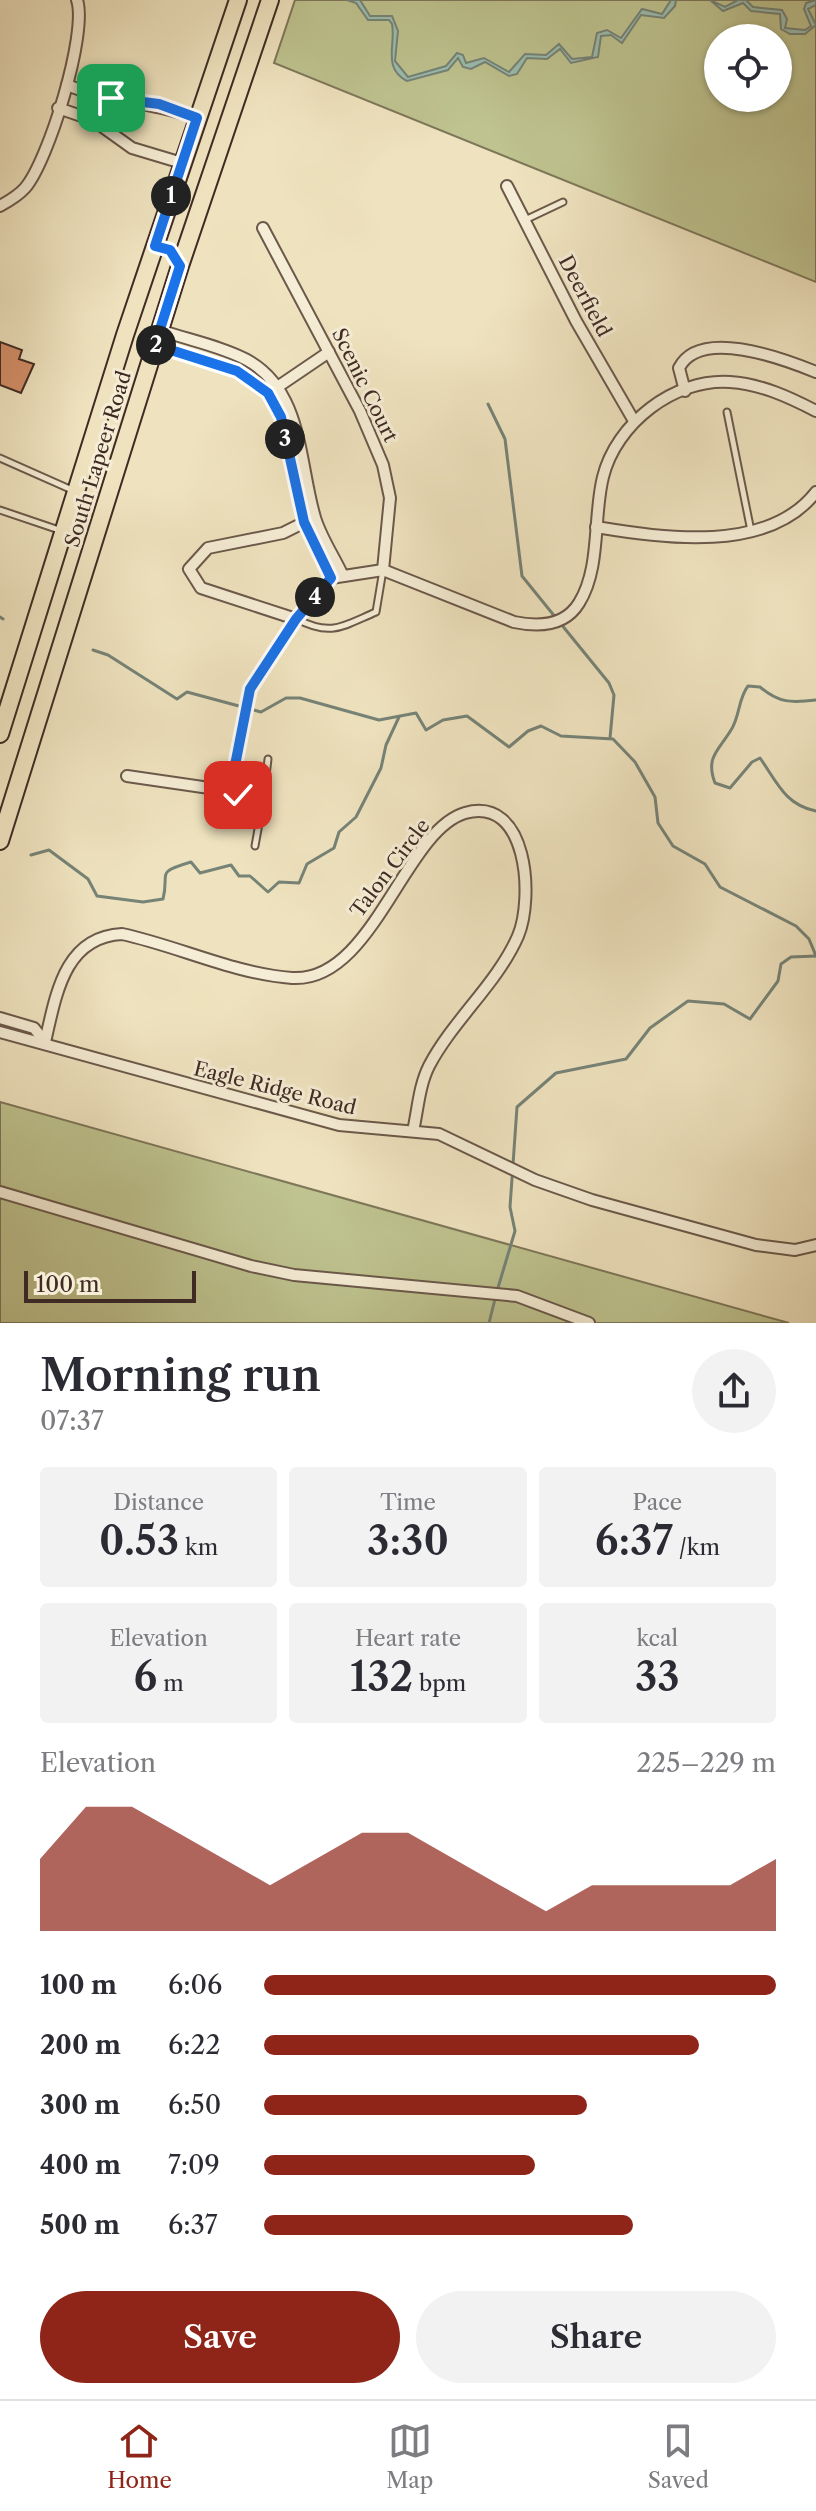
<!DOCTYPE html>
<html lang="en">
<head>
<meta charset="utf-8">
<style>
	body { margin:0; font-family:"Libre Caslon Text",serif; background:#f2f2f3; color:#2b2b33; height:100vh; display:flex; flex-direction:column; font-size:30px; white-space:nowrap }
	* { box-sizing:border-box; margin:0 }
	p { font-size:26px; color:#7c7c81 }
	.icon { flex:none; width:44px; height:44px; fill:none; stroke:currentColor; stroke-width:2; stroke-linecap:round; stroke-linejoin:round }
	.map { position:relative; height:1323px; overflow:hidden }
	.sheet { display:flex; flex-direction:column; background:#fff; flex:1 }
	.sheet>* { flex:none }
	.fabs { position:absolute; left:704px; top:24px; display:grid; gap:16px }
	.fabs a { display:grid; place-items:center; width:88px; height:88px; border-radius:50%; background:#fff; box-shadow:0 2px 6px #0004; font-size:40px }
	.scale { position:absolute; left:24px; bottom:20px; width:172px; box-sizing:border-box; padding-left:8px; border:4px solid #3f2b24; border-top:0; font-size:22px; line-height:28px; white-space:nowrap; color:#3f2b24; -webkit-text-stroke:6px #f5edd5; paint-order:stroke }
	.pin { position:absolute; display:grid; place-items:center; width:68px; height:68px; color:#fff; margin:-34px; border-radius:16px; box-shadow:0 4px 12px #0006 }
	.km { position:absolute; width:40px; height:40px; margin:-20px; border-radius:50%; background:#222; color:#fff; font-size:22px; line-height:40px; text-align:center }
	.round { display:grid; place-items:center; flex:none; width:84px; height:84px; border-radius:42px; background:#f2f2f3 }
	.summary { display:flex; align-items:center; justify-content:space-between; height:136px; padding:0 40px }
	h1 { font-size:44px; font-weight:600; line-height:60px }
	.figures { display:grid; grid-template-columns:repeat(3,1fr); gap:12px; height:136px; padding:8px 40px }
	.figures div { display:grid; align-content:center; border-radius:8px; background:#f2f2f3; text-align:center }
	.figures b { font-size:40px; font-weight:600 }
	.figures small { font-size:22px; font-weight:400 }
	.figures p { font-size:22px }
	.chart { height:224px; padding:16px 40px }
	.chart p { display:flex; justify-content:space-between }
	.chart svg { width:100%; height:144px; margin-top:8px; fill:#8f2418; opacity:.7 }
	.cta { display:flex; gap:16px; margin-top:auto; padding:16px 40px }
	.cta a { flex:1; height:92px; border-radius:48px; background:#8f2418; color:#fff; font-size:32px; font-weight:600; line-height:92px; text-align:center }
	.cta a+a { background:#f2f2f3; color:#2b2b33 }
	ul { padding:0 40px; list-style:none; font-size:26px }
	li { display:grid; grid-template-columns:128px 96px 1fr; align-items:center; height:60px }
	li i { height:20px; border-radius:10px; background:#8f2418 }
	.tab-bar { display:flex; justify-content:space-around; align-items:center; height:112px; border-top:2px solid #e1e1e2; background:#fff; font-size:22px; color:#7c7c81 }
	.tab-bar a { display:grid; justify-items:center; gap:4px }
	.tab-bar .current { color:#8f2418 }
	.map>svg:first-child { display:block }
</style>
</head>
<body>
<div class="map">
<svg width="816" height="1323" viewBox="0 0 816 1323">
	<rect width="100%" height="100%" fill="#efe3bf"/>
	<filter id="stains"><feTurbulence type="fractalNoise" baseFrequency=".0025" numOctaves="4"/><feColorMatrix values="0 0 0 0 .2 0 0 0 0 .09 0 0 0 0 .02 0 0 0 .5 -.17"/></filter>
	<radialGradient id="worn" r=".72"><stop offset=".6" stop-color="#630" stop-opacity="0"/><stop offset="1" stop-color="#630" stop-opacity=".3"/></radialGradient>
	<g fill="#bec38f" stroke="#7e775a" stroke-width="2" fill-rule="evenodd">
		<path d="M295,0H816V282L274,63ZM718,38H778V98H718Z"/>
		<polygon points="0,1102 789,1323 0,1323"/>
	</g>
	<g fill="#9abeaf" stroke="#768377" stroke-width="2">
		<path d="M347,0H360L370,16H392L398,31L395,61L408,77L446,66L457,53L463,55L466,63L484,58L509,72L525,54L546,55L559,44L572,59L592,57L597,33L607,30L621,38L642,9L662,14L671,0H676L675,6L664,18L641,15L622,43L611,35L601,36L598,57L571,63L560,49L547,59L527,58L517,74L509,76L485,62L471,69L463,67L458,58L448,70L407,81C382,68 396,45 392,24L389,20H368L356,3Z"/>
		<polygon points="710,0 725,7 738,0 746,0 753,7 782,10 787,19 785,28 805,30 811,26 804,9 806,3 816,0 816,5 808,9 816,25 805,34 790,34 781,29 780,14 751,11 743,3 723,11"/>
	</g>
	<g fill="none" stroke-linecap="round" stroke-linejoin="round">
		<g stroke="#768377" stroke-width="3">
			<polyline points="488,404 505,439 522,576 556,618"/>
			<polyline points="0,617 3,619"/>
			<polyline points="561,624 609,683 614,695 610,738"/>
			<polyline points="93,650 108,655 177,699 187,692 261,712 286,698 300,698 379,720 416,713 426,730 443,720 467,716 509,747 528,731 541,726 561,736 613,739 635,762 655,797 658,823 673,846 705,864 720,887 796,926 809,939 816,956"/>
			<path d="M816,700C791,703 779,703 760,687L748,686C738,699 740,716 731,730C719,750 705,757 715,783L730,788L752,762L760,758C777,782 785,805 816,811"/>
			<path d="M31,855L49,850L88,879L97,896L143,902L163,899C170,872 154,873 191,862L200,873L231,865L239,876H250L268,892L279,882L299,883L307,864L334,848L339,832L356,817L381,768L386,745L399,717"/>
			<polyline points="497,1291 515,1231 510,1207 517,1107 556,1073 626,1059 650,1028 688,1001 724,1004 750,1019 778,981 781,964 791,957 816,956"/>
			<polyline points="489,1323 495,1299"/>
		</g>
	</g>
	<polygon fill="#d38e68" stroke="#3f2b24" stroke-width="2" points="0,342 22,350 19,359 34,364 21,393 0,385"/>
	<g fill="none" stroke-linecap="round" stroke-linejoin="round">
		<defs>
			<g id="lane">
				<polyline points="525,220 563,202"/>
				<polyline points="727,412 751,531"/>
				<polyline points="0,458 72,490"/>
				<polyline points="0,510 59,530"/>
				<path d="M297,619C331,637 343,626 376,612L383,570"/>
				<polyline points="231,791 263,801 268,759"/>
				<polyline points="255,846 263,801"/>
			</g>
			<g id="street">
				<path d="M67,85C109,102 154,102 197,118"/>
				<polyline points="58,108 93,120 132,148 182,163"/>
				<polyline points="507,186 576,321 634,421"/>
				<path d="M0,206C9,201 18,196 25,188C48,162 88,33 77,0"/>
				<polyline points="263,228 360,411 383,465 390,498 383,570"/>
				<path d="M160,330C188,340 221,346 247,360C302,390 299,461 314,514C319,535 334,556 343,576"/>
				<polyline points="155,345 237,371 268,393 281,417 304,522 331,578"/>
				<polyline points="273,390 329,352"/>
				<path d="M685,391L679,368C700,327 784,359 816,372"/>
				<path d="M596,527C663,538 768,554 816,492"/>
				<path d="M331,578L383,570L514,622C538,627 565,626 579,603C601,568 593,516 603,477C616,424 674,378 730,382C761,384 789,397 816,411"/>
				<polyline points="296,619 201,588 189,569 208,548 283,533 309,520"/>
				<polyline points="127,776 230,791 250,689 296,619 331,578"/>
				<polyline points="0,1018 34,1028 45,1042"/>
				<polyline points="0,1032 339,1125 439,1134 535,1180 592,1200 756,1245 795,1250 816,1245"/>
				<path d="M45,1042C56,995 64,937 122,934C178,946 235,974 292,978C373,983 404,831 465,813C528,795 534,898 518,936C497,984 453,1020 429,1066C419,1086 418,1109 413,1131"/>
				<polyline points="0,1192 251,1266 294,1275 517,1296 589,1323"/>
			</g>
			<g id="primary">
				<polyline points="0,734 125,335 238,0"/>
				<polyline points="0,841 180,266 270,0"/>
			</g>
		</defs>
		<use href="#lane" stroke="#6b594b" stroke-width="9"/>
		<use href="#street" stroke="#6b594b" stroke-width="14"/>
		<use href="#primary" stroke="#3f2b24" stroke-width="20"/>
		<use href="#lane" stroke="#f5edd5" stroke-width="5"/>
		<use href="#street" stroke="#f5edd5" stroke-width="10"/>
		<use href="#primary" stroke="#efe3bf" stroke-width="16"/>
	</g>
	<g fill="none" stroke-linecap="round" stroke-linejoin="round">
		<defs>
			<polyline id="route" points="111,98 159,104 197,118 155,246 170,250 180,266 155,345 237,371 268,393 281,417 304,522 331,578 296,619 250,689 230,791 238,795"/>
		</defs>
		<use href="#route" stroke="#fff" stroke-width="16"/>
		<use href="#route" stroke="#1a73e8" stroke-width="10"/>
	</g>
	<g text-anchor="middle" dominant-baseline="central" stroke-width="6" stroke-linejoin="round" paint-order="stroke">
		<g font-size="20" fill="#3f2b24" stroke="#f5edd5">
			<text transform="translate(585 296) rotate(62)">Deerfield</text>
			<text transform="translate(365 385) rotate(64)">Scenic Court</text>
			<text transform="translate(98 459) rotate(-73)">South Lapeer Road</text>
			<text transform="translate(390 868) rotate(-53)">Talon Circle</text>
			<text transform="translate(275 1088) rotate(14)">Eagle Ridge Road</text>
		</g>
	</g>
	<rect width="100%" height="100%" filter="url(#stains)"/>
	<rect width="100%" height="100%" fill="url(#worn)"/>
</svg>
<div class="fabs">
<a><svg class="icon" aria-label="locate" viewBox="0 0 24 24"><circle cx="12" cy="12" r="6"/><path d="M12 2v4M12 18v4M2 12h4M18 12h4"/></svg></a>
</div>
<div class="scale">100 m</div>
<div class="pin" style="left:111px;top:98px;background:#1e9e55"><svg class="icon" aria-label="arrive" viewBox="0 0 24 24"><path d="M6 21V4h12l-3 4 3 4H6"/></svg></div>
<div class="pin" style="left:238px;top:795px;background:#d93025"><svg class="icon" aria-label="check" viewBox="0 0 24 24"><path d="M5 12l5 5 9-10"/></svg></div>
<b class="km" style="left:171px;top:196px">1</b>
<b class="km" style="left:156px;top:345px">2</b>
<b class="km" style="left:285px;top:439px">3</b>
<b class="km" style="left:315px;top:597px">4</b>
</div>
<section class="sheet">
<div class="summary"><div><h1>Morning run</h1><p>07:37</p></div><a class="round"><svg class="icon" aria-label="share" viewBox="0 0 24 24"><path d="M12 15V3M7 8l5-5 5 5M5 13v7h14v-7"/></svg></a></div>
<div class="figures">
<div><p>Distance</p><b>0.53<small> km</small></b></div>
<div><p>Time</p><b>3:30</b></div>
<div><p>Pace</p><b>6:37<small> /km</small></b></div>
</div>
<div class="figures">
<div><p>Elevation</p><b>6<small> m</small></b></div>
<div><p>Heart rate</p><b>132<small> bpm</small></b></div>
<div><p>kcal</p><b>33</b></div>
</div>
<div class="chart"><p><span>Elevation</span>225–229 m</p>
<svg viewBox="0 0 160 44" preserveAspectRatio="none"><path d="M0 44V22L10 6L20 6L30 14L40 22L50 30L60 22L70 14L80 14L90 22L100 30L110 38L120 30L130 30L140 30L150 30L160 22V44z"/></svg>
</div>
<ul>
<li><b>100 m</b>6:06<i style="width:100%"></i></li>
<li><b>200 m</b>6:22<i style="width:85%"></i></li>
<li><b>300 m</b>6:50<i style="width:63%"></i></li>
<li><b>400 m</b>7:09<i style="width:53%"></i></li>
<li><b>500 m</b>6:37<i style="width:72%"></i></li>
</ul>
<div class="cta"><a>Save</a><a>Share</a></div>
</section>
<nav class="tab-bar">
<a class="current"><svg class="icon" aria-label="home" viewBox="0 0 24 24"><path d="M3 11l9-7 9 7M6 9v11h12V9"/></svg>Home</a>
<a><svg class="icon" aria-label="map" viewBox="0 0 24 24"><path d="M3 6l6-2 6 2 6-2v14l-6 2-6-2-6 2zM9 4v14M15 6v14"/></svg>Map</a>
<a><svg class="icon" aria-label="saved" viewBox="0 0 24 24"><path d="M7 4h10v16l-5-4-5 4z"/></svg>Saved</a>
</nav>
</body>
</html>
